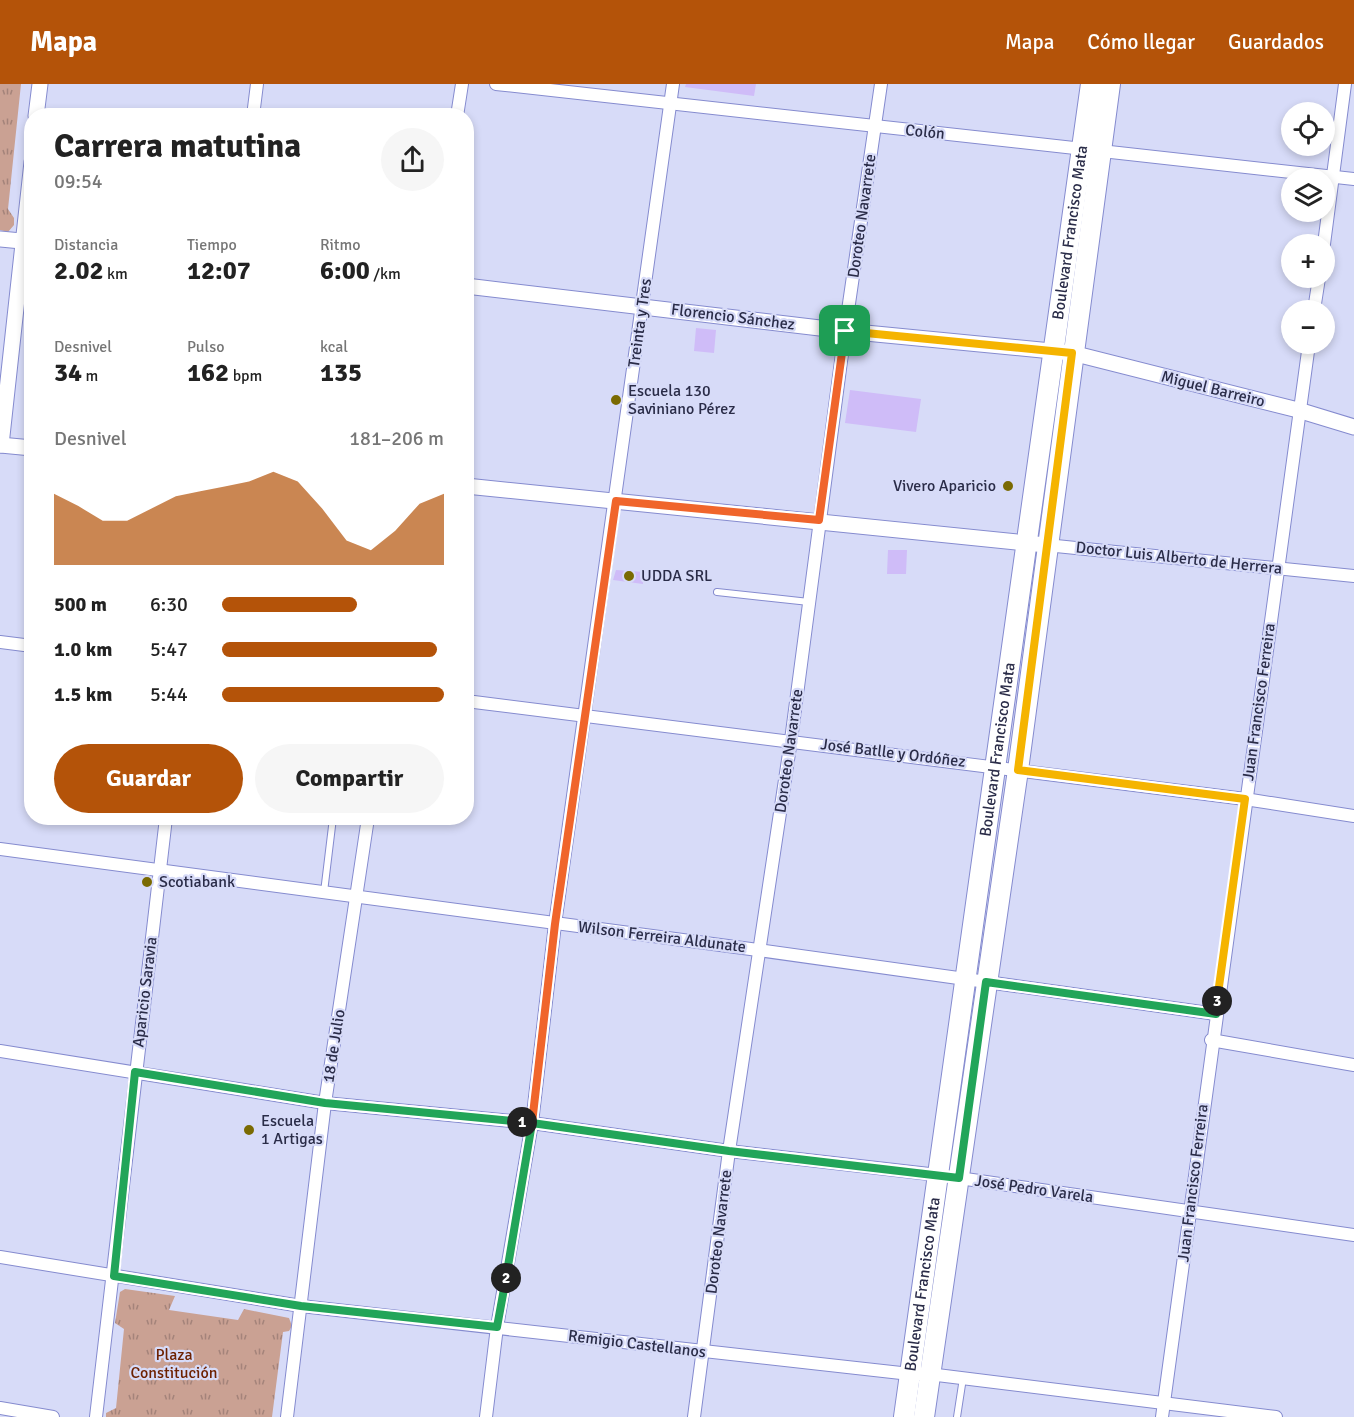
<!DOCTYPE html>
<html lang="es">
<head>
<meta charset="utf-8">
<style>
	body { margin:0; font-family:Signika,sans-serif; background:#f6f6f6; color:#222; height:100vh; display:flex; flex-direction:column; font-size:22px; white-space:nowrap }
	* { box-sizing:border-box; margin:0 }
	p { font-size:20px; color:#767676 }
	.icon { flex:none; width:33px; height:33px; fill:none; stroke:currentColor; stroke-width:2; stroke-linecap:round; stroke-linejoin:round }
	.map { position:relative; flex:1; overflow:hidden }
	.side { position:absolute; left:24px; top:24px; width:450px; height:717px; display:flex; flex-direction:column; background:#fff; border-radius:24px; box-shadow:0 3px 9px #0003 }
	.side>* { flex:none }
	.tools { position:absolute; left:1281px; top:18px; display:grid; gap:12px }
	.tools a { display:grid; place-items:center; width:54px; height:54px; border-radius:50%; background:#fff; box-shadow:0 3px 9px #0003; font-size:30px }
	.pin { position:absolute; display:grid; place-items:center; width:51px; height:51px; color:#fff; margin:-26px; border-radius:12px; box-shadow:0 3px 9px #0006 }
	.km { position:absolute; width:30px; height:30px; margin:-15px; border-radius:50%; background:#222; color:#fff; font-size:16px; line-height:30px; text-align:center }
	.round { display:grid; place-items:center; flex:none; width:63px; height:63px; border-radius:32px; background:#f6f6f6 }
	.head { display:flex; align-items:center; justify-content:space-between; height:102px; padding:0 30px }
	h1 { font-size:33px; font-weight:700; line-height:45px }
	.stats { display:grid; grid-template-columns:repeat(3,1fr); gap:9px; height:102px; padding:6px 30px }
	.stats div { display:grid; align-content:center }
	.stats b { font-size:26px; font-weight:700 }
	.stats small { font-size:16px; font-weight:400 }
	.stats p { font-size:16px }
	.chart { height:168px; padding:12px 30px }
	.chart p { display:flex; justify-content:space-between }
	.chart svg { width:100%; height:108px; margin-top:6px; fill:#b45309; opacity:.7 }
	.action { display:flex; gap:12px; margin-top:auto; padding:12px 30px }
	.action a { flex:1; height:69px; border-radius:36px; background:#b45309; color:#fff; font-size:24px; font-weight:700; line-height:69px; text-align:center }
	.action a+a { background:#f6f6f6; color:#222 }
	ul { padding:0 30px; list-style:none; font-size:20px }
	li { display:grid; grid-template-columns:96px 72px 1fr; align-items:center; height:45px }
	li i { height:15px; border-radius:8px; background:#b45309 }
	header { display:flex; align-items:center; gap:36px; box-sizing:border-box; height:84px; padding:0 30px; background:#b45309; color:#fff }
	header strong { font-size:28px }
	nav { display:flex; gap:33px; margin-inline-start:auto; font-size:21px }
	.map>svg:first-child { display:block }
</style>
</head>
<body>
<header>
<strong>Mapa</strong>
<nav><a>Mapa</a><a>Cómo llegar</a><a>Guardados</a></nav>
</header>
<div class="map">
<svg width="1354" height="1333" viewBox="0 0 1354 1333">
	<defs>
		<pattern id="grass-tufts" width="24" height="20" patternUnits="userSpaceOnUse" patternTransform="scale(1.5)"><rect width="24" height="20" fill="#caa193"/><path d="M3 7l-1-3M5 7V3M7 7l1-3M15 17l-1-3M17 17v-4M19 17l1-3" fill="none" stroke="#a4837a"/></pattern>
	</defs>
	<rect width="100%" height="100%" fill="#d7dbf8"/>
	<g fill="url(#grass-tufts)">
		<polygon points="0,0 21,0 8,125 14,134 14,141 8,148 0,146"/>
		<polygon points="125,1205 175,1212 169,1226 238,1236 244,1225 289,1234 292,1242 289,1247 283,1248 272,1333 106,1333 106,1329 116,1324 124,1245 115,1239 120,1208"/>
	</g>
	<g fill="#cfbcf8">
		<polygon points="686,0 756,0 754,12 685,3"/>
		<polygon points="696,244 716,246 714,269 694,267"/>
		<polygon points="850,306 921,315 916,348 845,339"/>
		<polygon points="888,466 907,466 906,490 887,490"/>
		<polygon points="616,486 644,488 643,500 613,496"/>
	</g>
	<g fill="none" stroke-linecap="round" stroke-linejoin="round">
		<defs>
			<g id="service">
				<polyline points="717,508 809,518"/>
				<polyline points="324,808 333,734"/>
				<polyline points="957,1333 963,1294"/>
			</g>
			<g id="minor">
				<polyline points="496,0 1354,95"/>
				<polyline points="253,32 257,0"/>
				<polyline points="457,32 462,0"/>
				<polyline points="1324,160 1345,0"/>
				<polyline points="1314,226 1319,194"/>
				<polyline points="1046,461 1354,492"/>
				<polyline points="0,558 32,562"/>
				<polyline points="466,617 1245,715 1354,732"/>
				<polyline points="0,765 758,866 1216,930"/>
				<polyline points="1211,956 1354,981"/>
				<polyline points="0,967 325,1019 532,1039 729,1067 938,1091 1354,1151"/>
				<polyline points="0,1173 301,1222 910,1290 929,1290 1276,1333"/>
				<polyline points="0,1324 53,1333"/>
				<polyline points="96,1333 166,734"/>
				<polyline points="287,1333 325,1019 368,734"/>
				<polyline points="486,1333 497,1243 532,1039 555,840 673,0"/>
				<polyline points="694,1333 729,1067 791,656 845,247 881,0"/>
				<polyline points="1162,1333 1309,260"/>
			</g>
			<g id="tertiary">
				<polyline points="36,32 40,0"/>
				<polyline points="0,155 32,158"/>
				<polyline points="466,202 845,247 1072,269 1298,326 1354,343"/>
				<polyline points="0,361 32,364"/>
				<polyline points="1,361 32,78"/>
				<polyline points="466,402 1046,461"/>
			</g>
			<g id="primary">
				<path id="s1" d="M904,1333L1091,0"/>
				<polyline points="924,1333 1018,686 1110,0"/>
			</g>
		</defs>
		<use href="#service" stroke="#858bcf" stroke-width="8"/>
		<use href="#minor" stroke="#858bcf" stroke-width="14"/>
		<use href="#tertiary" stroke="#858bcf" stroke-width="17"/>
		<use href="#primary" stroke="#858bcf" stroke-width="22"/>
		<use href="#service" stroke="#fff" stroke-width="6"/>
		<use href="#minor" stroke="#fff" stroke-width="12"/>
		<use href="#tertiary" stroke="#fff" stroke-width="15"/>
		<use href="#primary" stroke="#fff" stroke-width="20"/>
	</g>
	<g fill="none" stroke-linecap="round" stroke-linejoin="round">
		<defs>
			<polyline id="split-1" points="522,1038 532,1039 555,840 616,417 819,436 845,247"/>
			<polyline id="split-2" points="506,1194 497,1243 301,1222 114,1192 135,988 325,1019 522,1038"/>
			<polyline id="split-3" points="506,1194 532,1039 729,1067 959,1094 986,898 1216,930 1217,917"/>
			<polyline id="split-4" points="845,247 1072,269 1018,686 1245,715 1217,917"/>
		</defs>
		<use href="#split-1" stroke="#fff" stroke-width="12"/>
		<use href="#split-2" stroke="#fff" stroke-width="12"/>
		<use href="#split-3" stroke="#fff" stroke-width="12"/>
		<use href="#split-4" stroke="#fff" stroke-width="12"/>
		<use href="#split-1" stroke="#f0652b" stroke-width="8"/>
		<use href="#split-2" stroke="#22a559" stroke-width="8"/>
		<use href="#split-3" stroke="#22a559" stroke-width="8"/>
		<use href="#split-4" stroke="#f5b400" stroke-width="8"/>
	</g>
	<g fill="#7a6a02" stroke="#d7dbf8" stroke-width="2">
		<circle cx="616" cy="316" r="6"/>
		<circle cx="1008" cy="402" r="6"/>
		<circle cx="629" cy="492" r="6"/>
		<circle cx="147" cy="798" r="6"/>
		<circle cx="249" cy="1046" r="6"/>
	</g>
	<g text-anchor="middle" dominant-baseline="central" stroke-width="4.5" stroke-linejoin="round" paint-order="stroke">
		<g font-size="16" fill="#2a2c48" stroke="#d7dbf8">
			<text transform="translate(925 48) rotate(6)">Colón</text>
			<text transform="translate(862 132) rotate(-82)">Doroteo Navarrete</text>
			<text stroke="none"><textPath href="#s1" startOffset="1196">Boulevard Francisco Mata</textPath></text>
			<text transform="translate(733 233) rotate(7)">Florencio Sánchez</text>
			<text transform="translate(640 239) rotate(-82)">Treinta y Tres</text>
			<text transform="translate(1213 305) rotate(14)">Miguel Barreiro</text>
			<text transform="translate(1179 474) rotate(6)">Doctor Luis Alberto de Herrera</text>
			<text transform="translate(1259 618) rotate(-82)">Juan Francisco Ferreira</text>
			<text transform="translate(789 667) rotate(-82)">Doroteo Navarrete</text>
			<text stroke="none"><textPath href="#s1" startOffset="674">Boulevard Francisco Mata</textPath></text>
			<text transform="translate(893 669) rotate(7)">José Batlle y Ordóñez</text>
			<text transform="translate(662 853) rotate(7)">Wilson Ferreira Aldunate</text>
			<text transform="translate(145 908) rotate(-83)">Aparicio Saravia</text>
			<text transform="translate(334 962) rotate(-81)">18 de Julio</text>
			<text transform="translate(1193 1099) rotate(-83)">Juan Francisco Ferreira</text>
			<text transform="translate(1034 1105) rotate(8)">José Pedro Varela</text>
			<text transform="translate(719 1148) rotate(-83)">Doroteo Navarrete</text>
			<text stroke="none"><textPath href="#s1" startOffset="134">Boulevard Francisco Mata</textPath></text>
			<text transform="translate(637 1260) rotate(7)">Remigio Castellanos</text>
		</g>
		<g font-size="16" fill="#2a2c48" stroke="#d7dbf8" text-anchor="start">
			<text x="628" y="307">Escuela 130<tspan x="628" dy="18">Saviniano Pérez</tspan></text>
			<text x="996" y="402" text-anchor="end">Vivero Aparicio</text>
			<text x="641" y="492">UDDA SRL</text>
			<text x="159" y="798">Scotiabank</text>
			<text x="261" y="1037">Escuela<tspan x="261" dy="18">1 Artigas</tspan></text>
		</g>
		<g font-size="16" fill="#6d2101" stroke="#d7dbf8">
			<text x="174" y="1271">Plaza<tspan x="174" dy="18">Constitución</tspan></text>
		</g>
	</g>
</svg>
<div class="tools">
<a><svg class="icon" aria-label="locate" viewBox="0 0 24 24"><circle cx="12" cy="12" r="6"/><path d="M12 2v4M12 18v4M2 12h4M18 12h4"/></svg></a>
<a><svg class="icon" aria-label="layers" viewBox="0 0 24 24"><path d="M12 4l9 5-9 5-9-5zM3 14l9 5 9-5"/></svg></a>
<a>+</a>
<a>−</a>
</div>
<div class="pin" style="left:845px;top:247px;background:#1e9e55"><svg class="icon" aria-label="arrive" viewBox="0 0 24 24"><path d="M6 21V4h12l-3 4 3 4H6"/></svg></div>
<b class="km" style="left:522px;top:1038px">1</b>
<b class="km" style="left:506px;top:1194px">2</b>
<b class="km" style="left:1217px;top:917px">3</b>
<section class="side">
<div class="head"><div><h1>Carrera matutina</h1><p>09:54</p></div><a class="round"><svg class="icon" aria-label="share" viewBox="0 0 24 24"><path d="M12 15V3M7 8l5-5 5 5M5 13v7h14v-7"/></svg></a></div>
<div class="stats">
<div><p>Distancia</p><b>2.02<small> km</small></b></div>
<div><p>Tiempo</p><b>12:07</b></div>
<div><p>Ritmo</p><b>6:00<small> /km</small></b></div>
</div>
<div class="stats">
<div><p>Desnivel</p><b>34<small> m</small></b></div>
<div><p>Pulso</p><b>162<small> bpm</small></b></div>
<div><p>kcal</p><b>135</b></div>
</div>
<div class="chart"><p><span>Desnivel</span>181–206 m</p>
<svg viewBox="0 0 160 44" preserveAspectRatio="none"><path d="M0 44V15L10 20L20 26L30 26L40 21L50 16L60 14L70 12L80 10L90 6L100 10L110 21L120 34L130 38L140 30L150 19L160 15V44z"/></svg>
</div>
<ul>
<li><b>500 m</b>6:30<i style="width:61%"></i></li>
<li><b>1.0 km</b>5:47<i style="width:97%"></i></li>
<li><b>1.5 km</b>5:44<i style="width:100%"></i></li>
</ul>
<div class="action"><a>Guardar</a><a>Compartir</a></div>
</section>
</div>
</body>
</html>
